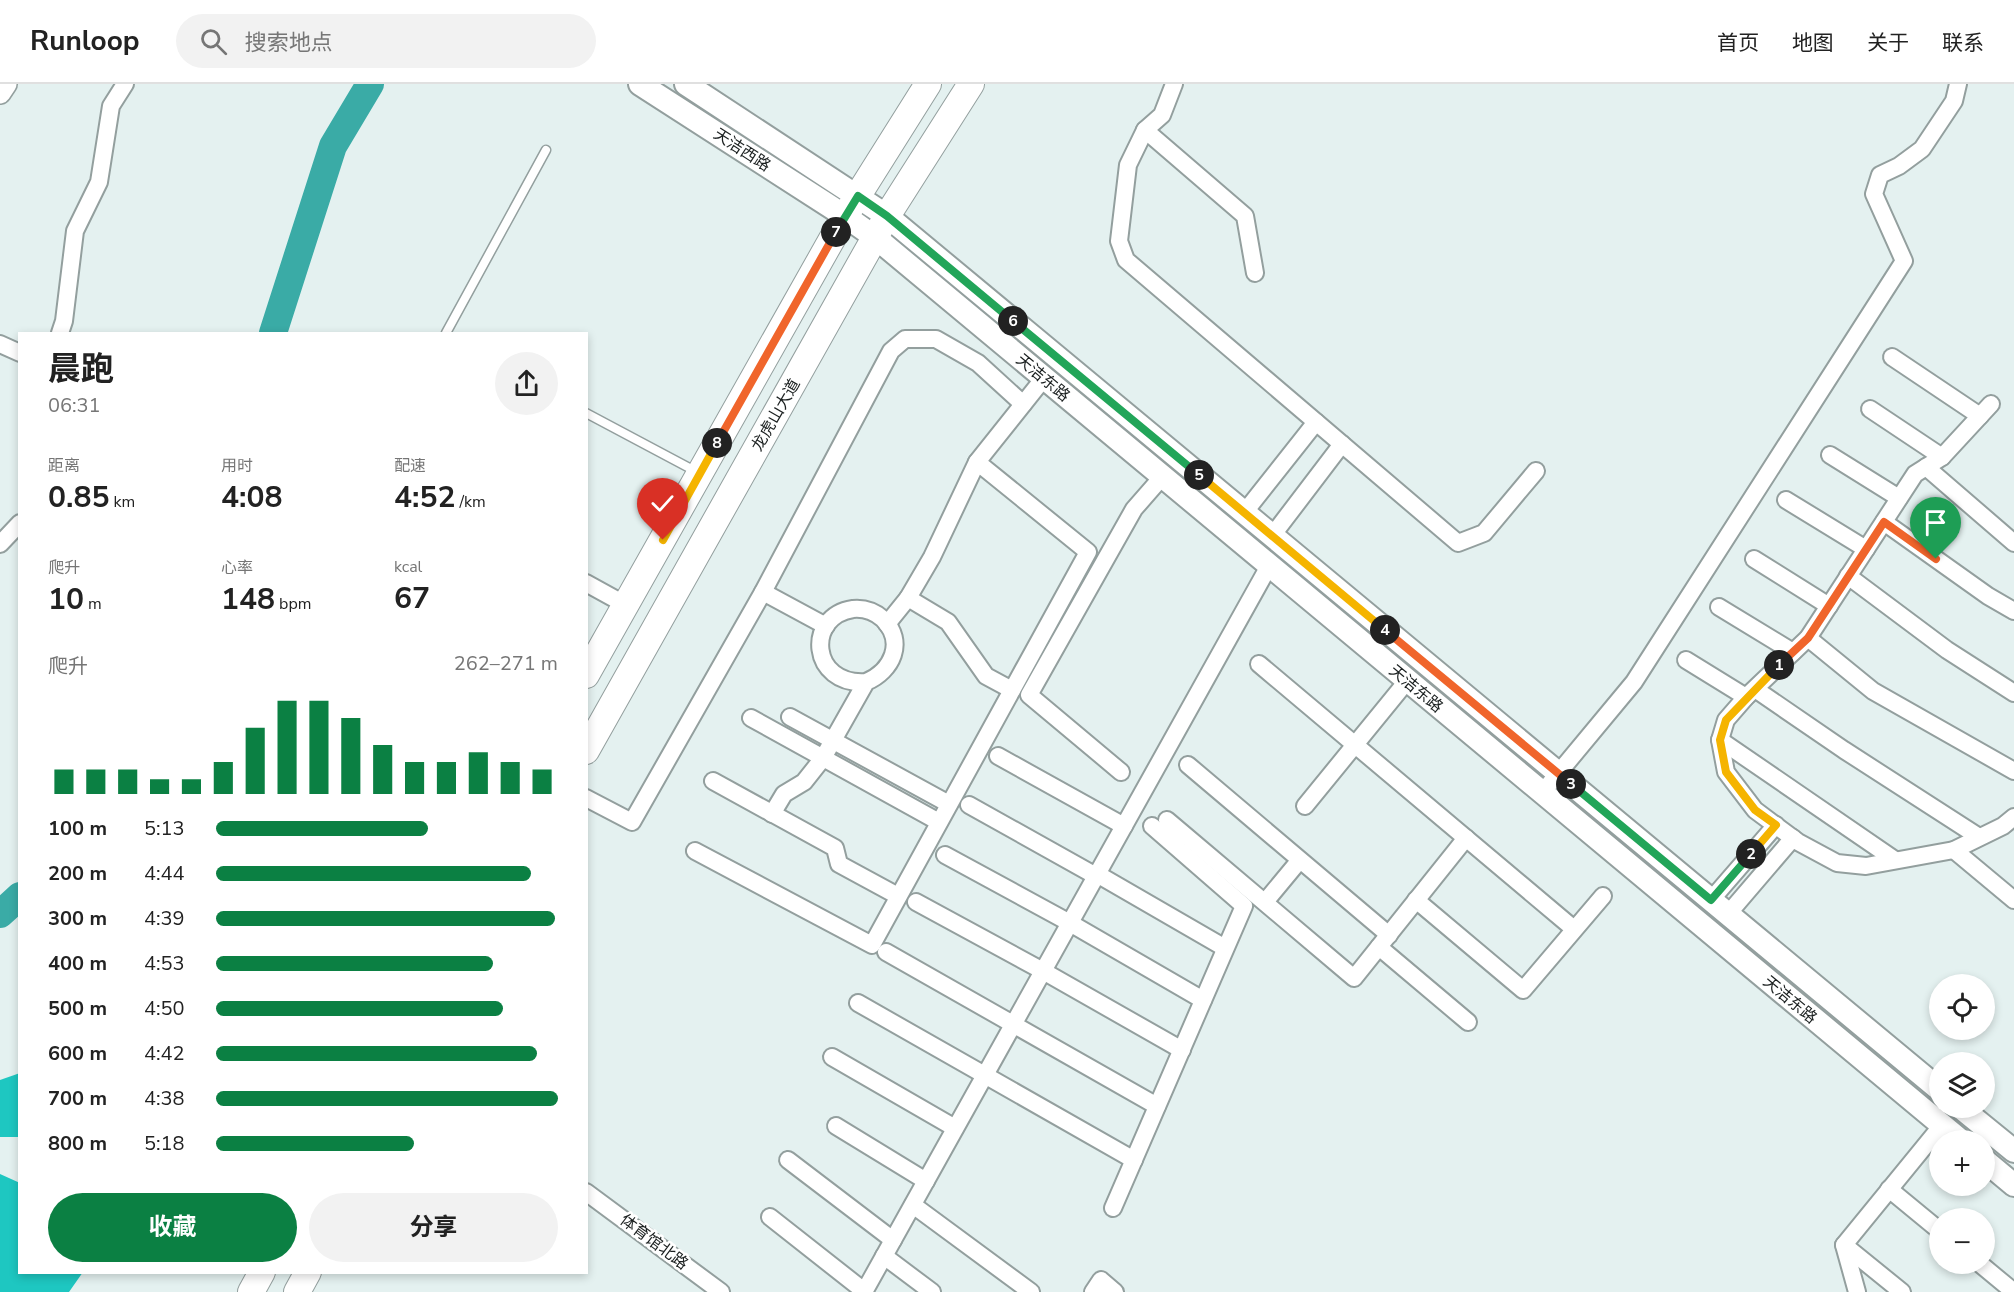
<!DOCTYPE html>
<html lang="zh">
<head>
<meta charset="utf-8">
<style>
	body { margin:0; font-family:"Nunito Sans","Noto Sans SC",sans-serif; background:#f2f2f2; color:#222; height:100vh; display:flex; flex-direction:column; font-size:22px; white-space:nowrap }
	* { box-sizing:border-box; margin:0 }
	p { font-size:20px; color:#767676 }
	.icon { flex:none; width:33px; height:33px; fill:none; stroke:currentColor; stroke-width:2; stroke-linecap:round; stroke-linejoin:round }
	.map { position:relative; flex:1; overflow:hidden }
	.side { position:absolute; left:18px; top:248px; width:570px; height:942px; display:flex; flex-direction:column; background:#fff; border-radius:0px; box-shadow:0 3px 9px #0003 }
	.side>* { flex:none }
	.fabs { position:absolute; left:1929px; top:890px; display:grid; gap:12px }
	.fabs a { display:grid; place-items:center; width:66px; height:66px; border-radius:50%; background:#fff; box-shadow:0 3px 9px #0003; font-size:30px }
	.pin { position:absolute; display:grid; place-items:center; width:51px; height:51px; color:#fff; margin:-62px -26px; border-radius:50% 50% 50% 0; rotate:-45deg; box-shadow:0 0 6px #0007 }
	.pin .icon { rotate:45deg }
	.km { position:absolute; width:30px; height:30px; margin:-15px; border-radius:50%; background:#222; color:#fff; font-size:16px; line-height:30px; text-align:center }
	.round { display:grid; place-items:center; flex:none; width:63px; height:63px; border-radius:32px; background:#f2f2f2 }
	.overview { display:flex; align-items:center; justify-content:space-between; height:102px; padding:0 30px }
	h1 { font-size:33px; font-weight:700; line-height:45px }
	.stats { display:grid; grid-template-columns:repeat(3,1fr); gap:9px; height:102px; padding:6px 30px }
	.stats div { display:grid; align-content:center }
	.stats b { font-size:30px; font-weight:700 }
	.stats small { font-size:16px; font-weight:400 }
	.stats p { font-size:16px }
	.chart { height:168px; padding:12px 30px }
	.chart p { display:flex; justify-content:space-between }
	.chart svg { width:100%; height:108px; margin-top:6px; stroke:#0b8043; stroke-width:6 }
	.primary-button { display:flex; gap:12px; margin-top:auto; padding:12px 30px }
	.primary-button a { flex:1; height:69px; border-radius:36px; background:#0b8043; color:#fff; font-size:24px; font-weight:700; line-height:69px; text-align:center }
	.primary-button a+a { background:#f2f2f2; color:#222 }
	ul { padding:0 30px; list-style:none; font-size:20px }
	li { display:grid; grid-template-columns:96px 72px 1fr; align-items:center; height:45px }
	li i { height:15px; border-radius:8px; background:#0b8043 }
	header { display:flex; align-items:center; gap:36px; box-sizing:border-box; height:84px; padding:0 30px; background:#fff; border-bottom:2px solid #e0e0e0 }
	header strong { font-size:28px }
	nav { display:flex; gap:33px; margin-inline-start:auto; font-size:21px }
	.search { width:420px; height:54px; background:#f2f2f2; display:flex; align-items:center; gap:15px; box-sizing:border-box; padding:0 21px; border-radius:33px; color:#767676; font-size:22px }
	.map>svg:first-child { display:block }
</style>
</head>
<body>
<header>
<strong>Runloop</strong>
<div class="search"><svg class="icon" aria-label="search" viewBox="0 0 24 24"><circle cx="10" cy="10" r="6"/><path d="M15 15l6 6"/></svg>搜索地点</div>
<nav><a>首页</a><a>地图</a><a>关于</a><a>联系</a></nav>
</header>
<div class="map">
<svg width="2014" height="1208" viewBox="0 0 2014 1208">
	<rect width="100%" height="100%" fill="#e4f1f0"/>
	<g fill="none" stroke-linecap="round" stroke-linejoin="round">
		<g stroke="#3aaba6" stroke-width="28">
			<polyline points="273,249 333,62 370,0"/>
			<polyline points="0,830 20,812"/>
		</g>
	</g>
	<g fill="#1ec7c1">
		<polygon points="20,989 20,1053 0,1053 0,996"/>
		<polygon points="0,1090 20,1099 20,1188 83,1188 69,1208 0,1208"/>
	</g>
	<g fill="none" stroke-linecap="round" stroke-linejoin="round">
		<defs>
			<g id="service">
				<polyline points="446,249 546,66"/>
				<polyline points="586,329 697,388"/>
			</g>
			<g id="minor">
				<polyline points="1174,0 1162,31 1145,46 1128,81 1119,157 1126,176 1458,459 1484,449 1536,387"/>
				<polyline points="1145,46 1245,132 1255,189"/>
				<polyline points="60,249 64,237 75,147 99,98 111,22 125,0"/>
				<polyline points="0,260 20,269"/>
				<polyline points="1892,273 1980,332"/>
				<polyline points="1991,320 1942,373 1915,390 1808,554 1746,613 1726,636 1720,656 1726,688 1755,726 1798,758 1837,779 1866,782 1954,766 2003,742 2014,733"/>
				<polyline points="1870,325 1942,373"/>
				<polyline points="1830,371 1899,414"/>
				<polyline points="1926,383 2014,459"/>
				<polyline points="1786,416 1866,465"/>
				<polyline points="1244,429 1316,338"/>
				<polyline points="1884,438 1988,512 2014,527"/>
				<polyline points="1272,452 1342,360"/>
				<polyline points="0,460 20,439"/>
				<polyline points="1754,475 1829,522"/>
				<polyline points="1848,492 1947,566 2014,609"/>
				<polyline points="586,499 626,521"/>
				<polyline points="763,508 826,542"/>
				<polyline points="908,514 932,473 977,378 1044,294"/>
				<polyline points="1719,523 1793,568"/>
				<polyline points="887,540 908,514 948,538 986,592 1012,606"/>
				<polyline points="1808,554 1873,607 2014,687"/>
				<polyline points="1686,576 1746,613"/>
				<polyline points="1259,580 1574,845"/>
				<polyline points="1755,605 1844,666 1979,753"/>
				<polyline points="790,633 949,720"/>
				<polyline points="751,634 939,738"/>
				<polyline points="1720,656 1895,776"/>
				<polyline points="998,672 1124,742"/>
				<polyline points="1188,681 1389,851"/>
				<polyline points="1121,688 1029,611 1134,425 1162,393"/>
				<polyline points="713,697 835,764 839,780 898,812"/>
				<polyline points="1541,710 1634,598 1904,177 1874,110 1880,91 1899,82 1922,65 1954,17 1958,0"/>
				<polyline points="586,714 632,738 763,508 891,267 905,255 936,255 978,279 1023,320"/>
				<polyline points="969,721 1096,792"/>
				<polyline points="1305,722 1407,597"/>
				<path d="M772,730L784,710L804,698L823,674L866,598C892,587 906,558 883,535C875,528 864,524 853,525C805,532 810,602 866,598"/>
				<polyline points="1167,736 1354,894 1466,754"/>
				<polyline points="1954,766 2014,816"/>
				<polyline points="695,767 872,861 1088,468 977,378"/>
				<polyline points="945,771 1070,839 1203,916"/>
				<polyline points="1097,790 1225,864"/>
				<polyline points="1416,816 1523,906 1603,812"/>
				<polyline points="1711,816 1776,741"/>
				<polyline points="916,818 1043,887 1182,966"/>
				<polyline points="1265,818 1299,777"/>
				<polyline points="1728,830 1793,754"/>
				<polyline points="1379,863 1468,938"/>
				<polyline points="886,868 1157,1022"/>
				<polyline points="858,919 1134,1076"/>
				<polyline points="832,973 955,1044"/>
				<polyline points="836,1042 926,1097"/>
				<polyline points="788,1076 893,1156"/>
				<polyline points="1889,1105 1940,1147"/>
				<polyline points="586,1108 721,1208"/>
				<polyline points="913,1121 1031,1208"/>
				<polyline points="1113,1124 1244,822 1152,742"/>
				<polyline points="770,1133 864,1207"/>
				<polyline points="1844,1161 1902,1208"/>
				<polyline points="884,1172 932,1208"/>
				<polyline points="1979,1179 2014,1208"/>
				<polyline points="864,1208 1269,482"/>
				<polyline points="1093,1208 1101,1196 1115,1208"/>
				<polyline points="1857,1208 1844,1161 1942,1041"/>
			</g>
			<polyline id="tertiary" points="0,9 6,0"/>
			<g id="secondary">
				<polyline points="640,0 845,132 876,154 1960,1056"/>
				<polyline points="686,0 887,132 1940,1006"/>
				<polyline points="1960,1023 2014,1067"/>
				<polyline points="1984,1076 2014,1101"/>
			</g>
			<g id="primary">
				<polyline points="586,591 845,132 928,0"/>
				<polyline points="586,667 887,132 971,0"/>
				<polyline points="251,1208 262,1188"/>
				<polyline points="297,1208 308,1188"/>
			</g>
		</defs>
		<use href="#service" stroke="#939f9e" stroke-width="11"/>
		<use href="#minor" stroke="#939f9e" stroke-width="20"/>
		<use href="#tertiary" stroke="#939f9e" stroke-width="24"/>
		<use href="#secondary" stroke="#939f9e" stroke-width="26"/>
		<use href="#primary" stroke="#939f9e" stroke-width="28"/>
		<use href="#service" stroke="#fff" stroke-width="8"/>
		<use href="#minor" stroke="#fff" stroke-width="16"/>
		<use href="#tertiary" stroke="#fff" stroke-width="21"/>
		<use href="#secondary" stroke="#fff" stroke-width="22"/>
		<use href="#primary" stroke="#fff" stroke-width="26"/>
	</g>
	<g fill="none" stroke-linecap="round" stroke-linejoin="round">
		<defs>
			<polyline id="split-1" points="1779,581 1808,554 1884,438 1936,475"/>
			<polyline id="split-2" points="1751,770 1776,741 1755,726 1726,688 1720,656 1726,636 1779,581"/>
			<polyline id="split-3" points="1571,700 1711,816 1751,770"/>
			<polyline id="split-4" points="1385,546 1571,700"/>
			<polyline id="split-5" points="1199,391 1385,546"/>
			<polyline id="split-6" points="1013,237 1199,391"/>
			<polyline id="split-7" points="836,148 858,112 887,132 1013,237"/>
			<polyline id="split-8" points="717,359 836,148"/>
			<polyline id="split-9" points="663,456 717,359"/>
		</defs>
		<use href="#split-1" stroke="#fff" stroke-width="12"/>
		<use href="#split-2" stroke="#fff" stroke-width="12"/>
		<use href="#split-3" stroke="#fff" stroke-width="12"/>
		<use href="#split-4" stroke="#fff" stroke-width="12"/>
		<use href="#split-5" stroke="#fff" stroke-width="12"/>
		<use href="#split-6" stroke="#fff" stroke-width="12"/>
		<use href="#split-7" stroke="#fff" stroke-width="12"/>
		<use href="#split-8" stroke="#fff" stroke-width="12"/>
		<use href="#split-9" stroke="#fff" stroke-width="12"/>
		<use href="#split-1" stroke="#f0652b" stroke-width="8"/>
		<use href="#split-2" stroke="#f5b400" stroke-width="8"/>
		<use href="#split-3" stroke="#22a559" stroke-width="8"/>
		<use href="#split-4" stroke="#f0652b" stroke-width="8"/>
		<use href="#split-5" stroke="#f5b400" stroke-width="8"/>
		<use href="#split-6" stroke="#22a559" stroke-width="8"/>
		<use href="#split-7" stroke="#22a559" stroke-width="8"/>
		<use href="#split-8" stroke="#f0652b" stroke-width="8"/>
		<use href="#split-9" stroke="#f5b400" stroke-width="8"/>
	</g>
	<g text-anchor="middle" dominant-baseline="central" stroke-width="5" stroke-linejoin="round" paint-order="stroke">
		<g font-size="16" fill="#1a1f1f" stroke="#fff">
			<text transform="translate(742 66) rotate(33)">天洁西路</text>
			<text transform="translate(1043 294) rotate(40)">天洁东路</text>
			<text transform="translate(776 331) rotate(-60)">龙虎山大道</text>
			<text transform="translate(1416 605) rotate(40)">天洁东路</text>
			<text transform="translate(1790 916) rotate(40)">天洁东路</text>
			<text transform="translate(654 1158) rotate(37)">体育馆北路</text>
		</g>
	</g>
</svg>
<div class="fabs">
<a><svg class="icon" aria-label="locate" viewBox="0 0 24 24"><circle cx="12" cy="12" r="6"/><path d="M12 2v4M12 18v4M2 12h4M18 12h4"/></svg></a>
<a><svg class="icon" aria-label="layers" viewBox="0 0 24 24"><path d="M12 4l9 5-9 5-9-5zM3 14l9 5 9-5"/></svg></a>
<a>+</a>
<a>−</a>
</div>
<div class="pin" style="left:1936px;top:475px;background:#1e9e55"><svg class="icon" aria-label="arrive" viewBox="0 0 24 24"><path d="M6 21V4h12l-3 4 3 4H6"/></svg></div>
<div class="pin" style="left:663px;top:456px;background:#d93025"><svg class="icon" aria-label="check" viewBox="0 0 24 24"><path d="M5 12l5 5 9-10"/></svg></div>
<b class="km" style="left:1779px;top:581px">1</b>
<b class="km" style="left:1751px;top:770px">2</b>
<b class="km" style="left:1571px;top:700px">3</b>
<b class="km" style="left:1385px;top:546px">4</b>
<b class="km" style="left:1199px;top:391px">5</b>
<b class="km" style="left:1013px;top:237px">6</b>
<b class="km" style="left:836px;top:148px">7</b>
<b class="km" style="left:717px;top:359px">8</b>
<section class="side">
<div class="overview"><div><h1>晨跑</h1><p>06:31</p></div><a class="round"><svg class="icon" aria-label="share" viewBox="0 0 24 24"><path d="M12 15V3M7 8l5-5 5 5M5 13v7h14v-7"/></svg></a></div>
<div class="stats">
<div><p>距离</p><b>0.85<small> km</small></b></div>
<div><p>用时</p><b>4:08</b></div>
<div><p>配速</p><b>4:52<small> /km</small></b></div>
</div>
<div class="stats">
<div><p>爬升</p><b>10<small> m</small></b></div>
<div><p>心率</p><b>148<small> bpm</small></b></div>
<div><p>kcal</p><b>67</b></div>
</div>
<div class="chart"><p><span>爬升</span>262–271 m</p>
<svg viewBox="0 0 160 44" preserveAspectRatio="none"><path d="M5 44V34M15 44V34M25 44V34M35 44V38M45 44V38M55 44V31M65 44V17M75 44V6M85 44V6M95 44V13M105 44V24M115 44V31M125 44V31M135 44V27M145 44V31M155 44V34"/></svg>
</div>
<ul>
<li><b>100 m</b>5:13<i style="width:62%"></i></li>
<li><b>200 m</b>4:44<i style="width:92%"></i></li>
<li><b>300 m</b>4:39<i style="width:99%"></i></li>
<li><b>400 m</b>4:53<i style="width:81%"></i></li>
<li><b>500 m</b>4:50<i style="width:84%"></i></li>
<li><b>600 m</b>4:42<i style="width:94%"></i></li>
<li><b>700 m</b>4:38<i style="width:100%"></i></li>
<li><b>800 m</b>5:18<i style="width:58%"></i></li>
</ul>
<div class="primary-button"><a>收藏</a><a>分享</a></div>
</section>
</div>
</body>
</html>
